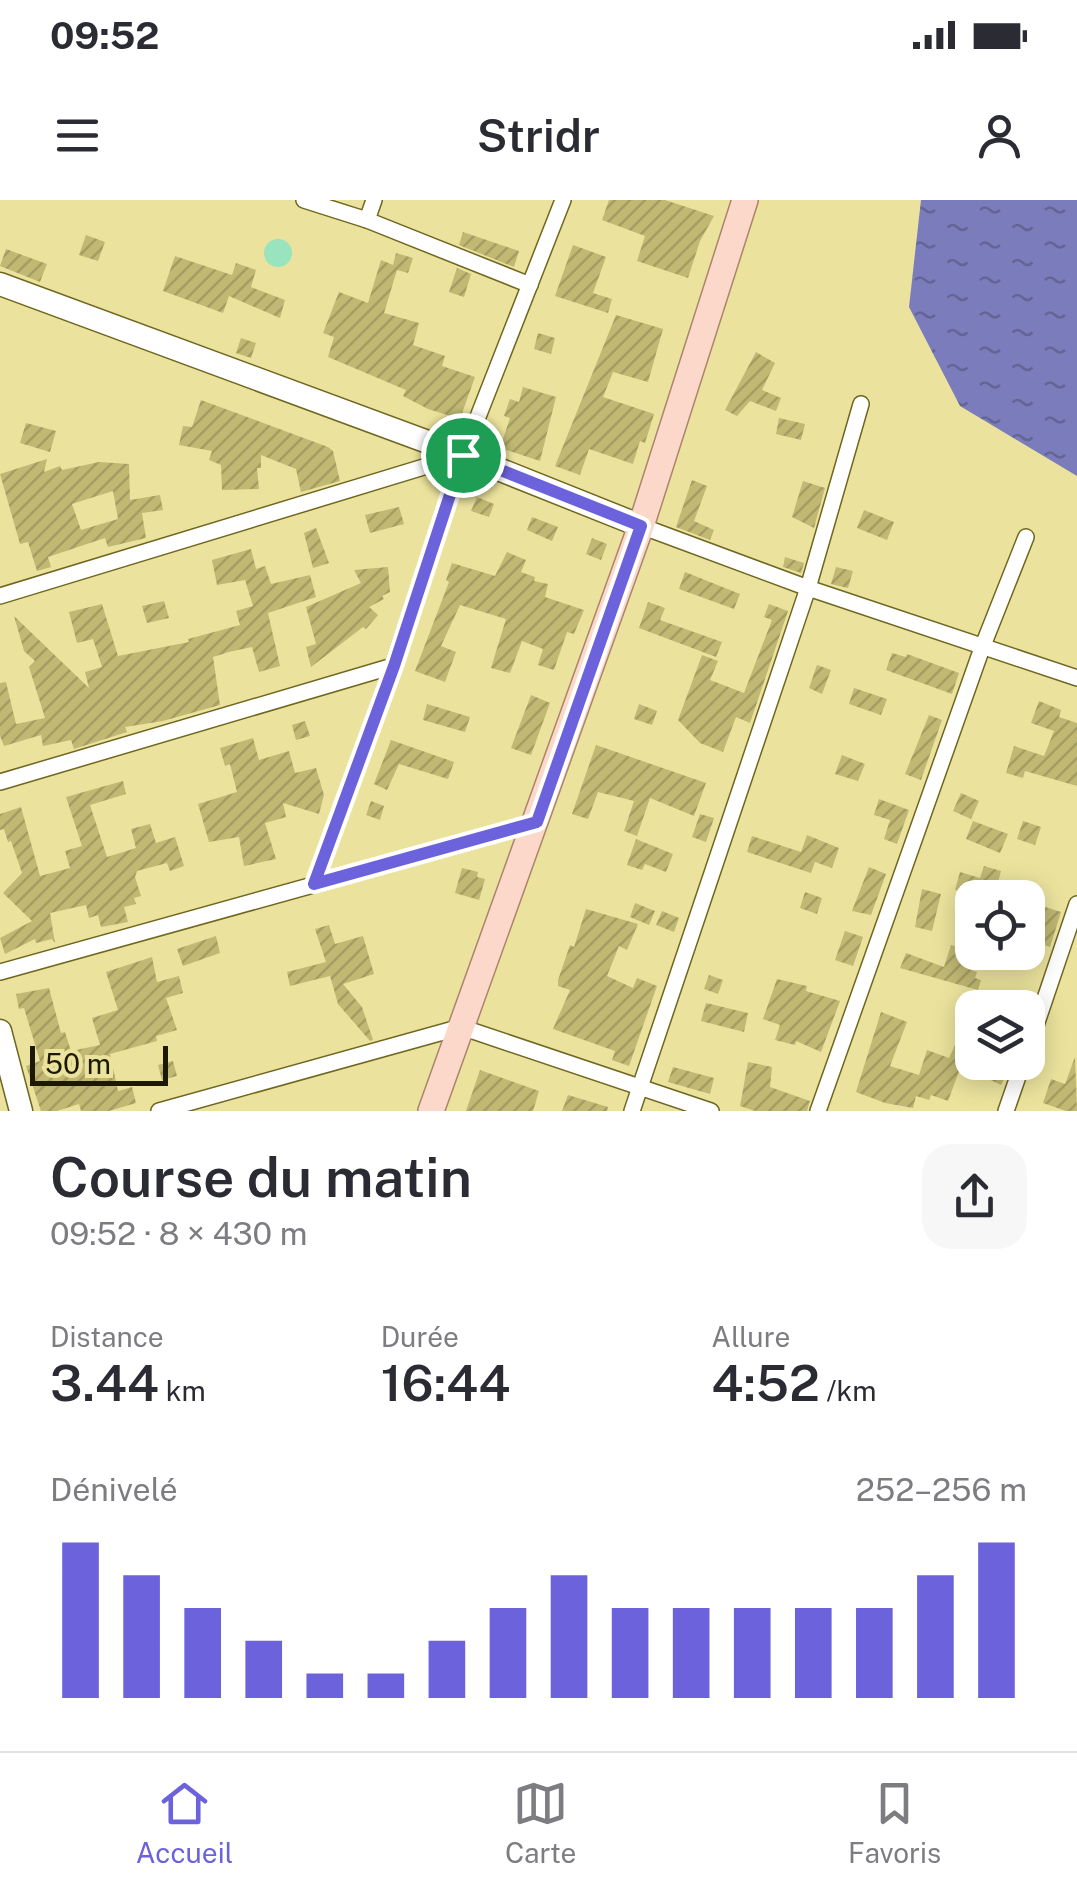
<!DOCTYPE html>
<html lang="fr">
<head>
<meta charset="utf-8">
<style>
	body { margin:0; font-family:"Public Sans",sans-serif; background:#f7f7f7; color:#2b2b33; height:100vh; display:flex; flex-direction:column; font-size:38px; white-space:nowrap }
	* { box-sizing:border-box; margin:0 }
	p { font-size:32px; color:#7c7c81 }
	.icon { flex:none; width:55px; height:55px; fill:none; stroke:currentColor; stroke-width:2; stroke-linecap:round; stroke-linejoin:round }
	.map { position:relative; height:911px; overflow:hidden }
	.side { display:flex; flex-direction:column; background:#fff; flex:1 }
	.side>* { flex:none }
	.tools { position:absolute; left:955px; top:680px; display:grid; gap:20px }
	.tools a { display:grid; place-items:center; width:90px; height:90px; border-radius:20px; background:#fff; box-shadow:0 5px 25px #0003; font-size:50px }
	.scale { position:absolute; left:30px; bottom:25px; width:138px; box-sizing:border-box; padding-left:10px; border:5px solid #1c1900; border-top:0; font-size:28px; line-height:35px; white-space:nowrap; color:#1c1900; -webkit-text-stroke:8px #ebe39d; paint-order:stroke }
	.pin { position:absolute; display:grid; place-items:center; width:85px; height:85px; color:#fff; margin:-42px; border:5px solid #fff; border-radius:50%; box-shadow:0 2px 10px #0007 }
	.round { display:grid; place-items:center; flex:none; width:105px; height:105px; border-radius:30px; background:#f7f7f7 }
	.headline { display:flex; align-items:center; justify-content:space-between; height:170px; padding:0 50px }
	h1 { font-size:55px; font-weight:600; line-height:75px }
	.stats { display:grid; grid-template-columns:repeat(3,1fr); gap:15px; height:170px; padding:10px 50px }
	.stats div { display:grid; align-content:center }
	.stats b { font-size:50px; font-weight:600 }
	.stats small { font-size:28px; font-weight:400 }
	.stats p { font-size:28px }
	.chart { height:280px; padding:20px 50px }
	.chart p { display:flex; justify-content:space-between }
	.chart svg { width:100%; height:180px; margin-top:10px; stroke:#6c62dc; stroke-width:6 }
	.status { display:flex; justify-content:space-between; align-items:center; height:70px; padding:0 50px; background:#fff; direction:ltr }
	.status svg { height:28px; fill:currentColor }
	header { display:flex; justify-content:space-between; align-items:center; height:130px; padding:0 50px; background:#fff; font-size:45px; font-weight:600 }
	.tabs { display:flex; justify-content:space-around; align-items:center; height:140px; border-top:2px solid #e1e1e2; background:#fff; font-size:28px; color:#7c7c81 }
	.tabs a { display:grid; justify-items:center; gap:5px }
	.tabs .current { color:#6c62dc }
	.map>svg:first-child { display:block }
</style>
</head>
<body>
<div class="status"><b>09:52</b><svg viewBox="0 0 49 12"><path d="M0 12V9h3v3zM5 12V6h3v6zM10 12V3h3v9zM15 12V0h3v12zM26 1h20v11H26zM47 4h2v5h-2z"/></svg></div>
<header><svg class="icon" aria-label="menu" viewBox="0 0 24 24"><path d="M4 6h16M4 12h16M4 18h16"/></svg>Stridr<svg class="icon" aria-label="person" viewBox="0 0 24 24"><circle cx="12" cy="8" r="4"/><path d="M4 21q1-7 8-7t8 7"/></svg></header>
<div class="map">
<svg width="1077" height="911" viewBox="0 0 1077 911">
	<defs>
		<pattern id="water-ripples" width="26" height="14" patternUnits="userSpaceOnUse" patternTransform="scale(2.5)"><rect width="26" height="14" fill="#7b7cbb"/><path d="M2 4q2-2 4 0t4 0M15 11q2-2 4 0t4 0" fill="none" stroke="#646596"/></pattern>
		<pattern id="building-hatch" width="6" height="6" patternUnits="userSpaceOnUse" patternTransform="scale(2.5)"><rect width="6" height="6" fill="#c0b873"/><path d="M-1 1l2-2M0 6l6-6M5 7l2-2" fill="none" stroke="#a49e62"/></pattern>
	</defs>
	<rect width="100%" height="100%" fill="#ebe39d"/>
	<circle fill="#99e3bf" cx="278" cy="53" r="14"/>
	<polygon fill="url(#water-ripples)" points="921,0 1077,0 1077,276 960,206 909,107"/>
	<g fill="url(#building-hatch)" fill-rule="evenodd">
		<polygon points="609,0 665,0 714,16 700,41 688,78 637,61 645,36 602,20"/>
		<polygon points="463,32 519,51 514,67 459,45"/>
		<polygon points="86,35 105,42 98,61 79,55"/>
		<polygon points="573,45 606,57 593,93 612,99 608,113 555,96"/>
		<polygon points="6,49 47,64 40,82 0,66"/>
		<polygon points="396,53 413,58 408,73 397,70 384,113 419,123 413,145 445,156 442,166 475,177 460,219 428,209 403,196 406,190 328,157 334,137 323,133 339,92 368,103 381,60 393,65"/>
		<polygon points="175,56 232,75 236,63 256,70 251,87 285,100 280,118 229,96 223,113 163,91"/>
		<polygon points="457,68 471,74 464,97 449,92"/>
		<polygon points="616,115 663,129 648,182 613,172 603,197 654,214 645,243 640,241 633,264 589,249 580,275 555,266"/>
		<polygon points="538,133 555,138 551,154 534,149"/>
		<polygon points="241,138 256,143 251,158 236,153"/>
		<polygon points="756,152 775,163 762,190 781,198 776,211 750,201 737,216 725,210"/>
		<polygon points="523,187 556,197 540,261 500,248 510,218 504,216 510,199 519,202"/>
		<polygon points="201,200 328,247 333,251 340,281 301,292 296,269 261,255 261,268 257,268 259,289 222,290 221,265 209,260 212,251 179,245 183,226 192,227"/>
		<polygon points="779,218 805,224 801,240 776,234"/>
		<polygon points="26,223 56,231 50,252 20,243"/>
		<path d="M47,259L44,272L60,266L62,270L99,262L129,264L130,300L160,295L163,310L142,313L146,338L108,347L105,338L48,357L51,367L37,371L28,342L20,344L0,274ZM113,291L118,319L81,330L72,304Z"/>
		<polygon points="692,280 707,286 694,321 714,330 710,340 676,327"/>
		<polygon points="803,281 825,288 814,328 792,317"/>
		<polygon points="477,297 494,304 489,317 471,311"/>
		<polygon points="399,307 404,324 370,333 365,315"/>
		<polygon points="864,310 894,322 887,340 857,328"/>
		<polygon points="532,317 558,327 552,341 527,330"/>
		<polygon points="316,328 329,363 313,368 304,333"/>
		<polygon points="592,338 607,344 601,360 586,354"/>
		<polygon points="251,349 256,369 265,366 271,384 310,375 316,397 268,413 280,466 259,472 252,447 229,452 213,457 220,505 163,521 125,527 127,532 74,549 71,540 43,546 41,535 4,546 0,536 0,483 6,482 16,524 45,518 29,467 35,461 24,451 14,416 89,488 85,472 102,467 93,439 77,443 69,412 102,404 118,456 189,442 188,439 240,425 236,411 253,406 245,380 217,385 212,360"/>
		<polygon points="507,352 526,360 521,372 535,377 534,381 548,384 545,397 584,410 574,434 567,432 554,470 538,465 543,449 522,441 510,473 491,468 506,419 460,405 441,446 456,452 445,482 415,471 449,382 446,380 452,363 495,376"/>
		<polygon points="785,357 804,363 801,373 783,367"/>
		<polygon points="388,367 390,392 382,396 384,399 369,407 378,415 366,429 363,427 311,467 306,447 316,444 306,407 361,383 354,370"/>
		<polygon points="836,367 853,371 848,388 831,384"/>
		<polygon points="685,372 740,394 734,409 679,389"/>
		<polygon points="164,401 169,418 147,423 142,406"/>
		<polygon points="648,402 665,408 660,420 722,442 716,457 639,428"/>
		<polygon points="769,404 788,411 750,523 736,517 723,552 700,543 678,520 702,455 718,461 710,480 744,493 772,420 764,417"/>
		<polygon points="892,453 906,457 907,454 959,473 952,494 886,470"/>
		<polygon points="817,465 831,470 822,494 809,488"/>
		<polygon points="854,488 887,499 881,515 849,504"/>
		<polygon points="531,495 550,503 531,555 511,548"/>
		<polygon points="1039,501 1061,510 1059,517 1077,523 1077,586 1025,571 1023,578 1006,573 1014,546 1044,556 1054,531 1031,523"/>
		<polygon points="427,504 470,517 465,532 423,520"/>
		<polygon points="639,504 657,511 652,525 634,519"/>
		<polygon points="929,515 942,520 921,580 905,574"/>
		<polygon points="305,521 310,536 296,540 292,525"/>
		<polygon points="253,538 259,560 289,551 295,573 316,568 324,595 319,614 283,603 286,617 265,623 276,659 244,666 239,637 209,642 198,604 237,592 230,564 225,566 220,548"/>
		<polygon points="391,540 454,562 448,579 399,564 387,590 374,584"/>
		<polygon points="596,545 706,583 694,616 650,598 637,636 624,631 634,601 598,592 588,619 572,614"/>
		<polygon points="842,555 865,564 858,581 835,574"/>
		<polygon points="123,581 126,594 90,605 107,657 136,648 131,629 150,624 156,643 175,637 184,666 170,671 167,663 137,671 135,677 141,696 134,698 136,704 124,707 128,722 101,727 98,715 89,718 86,705 50,713 55,743 52,739 36,743 35,739 5,754 0,738 32,721 3,693 22,673 11,641 8,642 4,629 0,630 0,614 21,607 40,676 70,668 65,651 82,646 66,597"/>
		<polygon points="961,593 979,601 971,619 953,611"/>
		<polygon points="879,599 909,610 897,644 884,639 890,620 874,615"/>
		<polygon points="371,601 384,606 380,620 366,615"/>
		<polygon points="700,614 714,618 706,642 692,637"/>
		<polygon points="973,621 1008,634 1000,653 966,639"/>
		<polygon points="1023,621 1041,627 1035,645 1017,639"/>
		<polygon points="807,635 839,648 832,668 815,662 811,673 747,652 752,636 801,652"/>
		<polygon points="636,639 673,654 666,672 645,664 642,670 627,665"/>
		<polygon points="984,666 1001,671 994,698 955,690 960,672 980,678"/>
		<polygon points="869,667 886,674 871,715 852,711"/>
		<polygon points="462,668 478,672 477,677 485,679 479,700 455,693"/>
		<polygon points="922,689 941,694 932,731 915,727"/>
		<polygon points="805,692 822,698 817,714 800,708"/>
		<polygon points="635,703 655,711 649,725 630,717"/>
		<polygon points="1039,705 1061,712 1050,747 1028,740"/>
		<polygon points="586,709 638,724 627,750 619,746 607,776 633,788 637,778 657,786 629,866 612,860 615,851 553,829 570,790 558,786 558,780 570,745 574,747"/>
		<polygon points="662,711 679,718 674,732 656,725"/>
		<polygon points="329,725 335,744 363,736 374,774 343,784 362,807 373,840 370,841 338,804 330,776 290,786 287,772 326,762 315,729"/>
		<polygon points="845,731 863,737 853,766 835,760"/>
		<polygon points="216,736 220,753 183,766 177,749"/>
		<polygon points="951,745 974,752 969,769 977,772 975,778 981,780 978,790 900,768 906,753 944,767"/>
		<polygon points="152,757 157,782 179,776 183,793 166,798 177,830 156,836 157,841 110,854 118,891 132,887 136,903 109,911 81,911 79,904 57,911 41,911 26,866 40,861 24,808 19,809 16,794 49,788 61,833 65,832 71,851 100,845 92,818 118,810 106,772"/>
		<polygon points="709,775 723,780 718,794 704,789"/>
		<polygon points="777,779 807,786 806,791 840,801 821,852 796,841 795,845 775,840 780,825 763,819"/>
		<polygon points="966,795 972,795 972,862 990,862 1008,871 1001,885 961,866 948,901 931,895 929,900 916,896 913,908 885,903 856,892 881,812 907,822 890,866 919,875 927,850 949,858 956,843"/>
		<polygon points="706,803 748,813 744,832 701,821"/>
		<polygon points="1075,857 1077,911 1066,911 1043,903 1051,879 1065,884"/>
		<polygon points="173,861 177,876 162,880 158,865"/>
		<polygon points="748,862 772,867 770,887 810,901 807,911 755,911 740,906"/>
		<polygon points="673,867 714,878 710,894 668,882"/>
		<polygon points="480,870 539,891 533,911 466,911"/>
		<polygon points="568,895 608,907 607,911 562,911"/>
	</g>
	<g fill="none" stroke-linecap="round" stroke-linejoin="round">
		<defs>
			<g id="street">
				<polyline points="304,0 367,20 530,85"/>
				<polyline points="367,20 374,0"/>
				<polyline points="641,326 808,388 1077,478"/>
				<polyline points="0,396 463,255"/>
				<polyline points="0,582 393,466"/>
				<polyline points="314,684 393,466 463,255 563,0"/>
				<polyline points="0,772 536,623"/>
				<polyline points="1028,849 1077,704"/>
				<polyline points="159,911 461,827 711,911"/>
				<polyline points="632,911 808,388 861,204"/>
				<polyline points="818,911 982,448 1026,337"/>
				<polyline points="1006,911 1023,862"/>
			</g>
			<g id="secondary">
				<polyline points="0,84 463,255 641,326"/>
				<polyline points="0,831 21,911"/>
			</g>
			<polyline id="primary" points="431,911 641,326 745,0"/>
		</defs>
		<use href="#street" stroke="#6f6720" stroke-width="18"/>
		<use href="#secondary" stroke="#6f6720" stroke-width="25"/>
		<use href="#primary" stroke="#ac846c" stroke-width="28"/>
		<use href="#street" stroke="#fff" stroke-width="15"/>
		<use href="#secondary" stroke="#fff" stroke-width="22"/>
		<use href="#primary" stroke="#fbd8ca" stroke-width="25"/>
	</g>
	<g fill="none" stroke-linecap="round" stroke-linejoin="round">
		<defs>
			<polygon id="route" points="463,255 641,326 537,622 314,684 394,466"/>
		</defs>
		<use href="#route" stroke="#fff" stroke-width="20"/>
		<use href="#route" stroke="#6c62dc" stroke-width="12"/>
	</g>
</svg>
<div class="tools">
<a><svg class="icon" aria-label="locate" viewBox="0 0 24 24"><circle cx="12" cy="12" r="6"/><path d="M12 2v4M12 18v4M2 12h4M18 12h4"/></svg></a>
<a><svg class="icon" aria-label="layers" viewBox="0 0 24 24"><path d="M12 4l9 5-9 5-9-5zM3 14l9 5 9-5"/></svg></a>
</div>
<div class="scale">50 m</div>
<div class="pin" style="left:463px;top:255px;background:#1e9e55"><svg class="icon" aria-label="arrive" viewBox="0 0 24 24"><path d="M6 21V4h12l-3 4 3 4H6"/></svg></div>
</div>
<section class="side">
<div class="headline"><div><h1>Course du matin</h1><p>09:52 · 8 × 430 m</p></div><a class="round"><svg class="icon" aria-label="share" viewBox="0 0 24 24"><path d="M12 15V3M7 8l5-5 5 5M5 13v7h14v-7"/></svg></a></div>
<div class="stats">
<div><p>Distance</p><b>3.44<small> km</small></b></div>
<div><p>Durée</p><b>16:44</b></div>
<div><p>Allure</p><b>4:52<small> /km</small></b></div>
</div>
<div class="chart"><p><span>Dénivelé</span>252–256 m</p>
<svg viewBox="0 0 160 44" preserveAspectRatio="none"><path d="M5 44V6M15 44V14M25 44V22M35 44V30M45 44V38M55 44V38M65 44V30M75 44V22M85 44V14M95 44V22M105 44V22M115 44V22M125 44V22M135 44V22M145 44V14M155 44V6"/></svg>
</div>
</section>
<nav class="tabs">
<a class="current"><svg class="icon" aria-label="home" viewBox="0 0 24 24"><path d="M3 11l9-7 9 7M6 9v11h12V9"/></svg>Accueil</a>
<a><svg class="icon" aria-label="map" viewBox="0 0 24 24"><path d="M3 6l6-2 6 2 6-2v14l-6 2-6-2-6 2zM9 4v14M15 6v14"/></svg>Carte</a>
<a><svg class="icon" aria-label="saved" viewBox="0 0 24 24"><path d="M7 4h10v16l-5-4-5 4z"/></svg>Favoris</a>
</nav>
</body>
</html>
